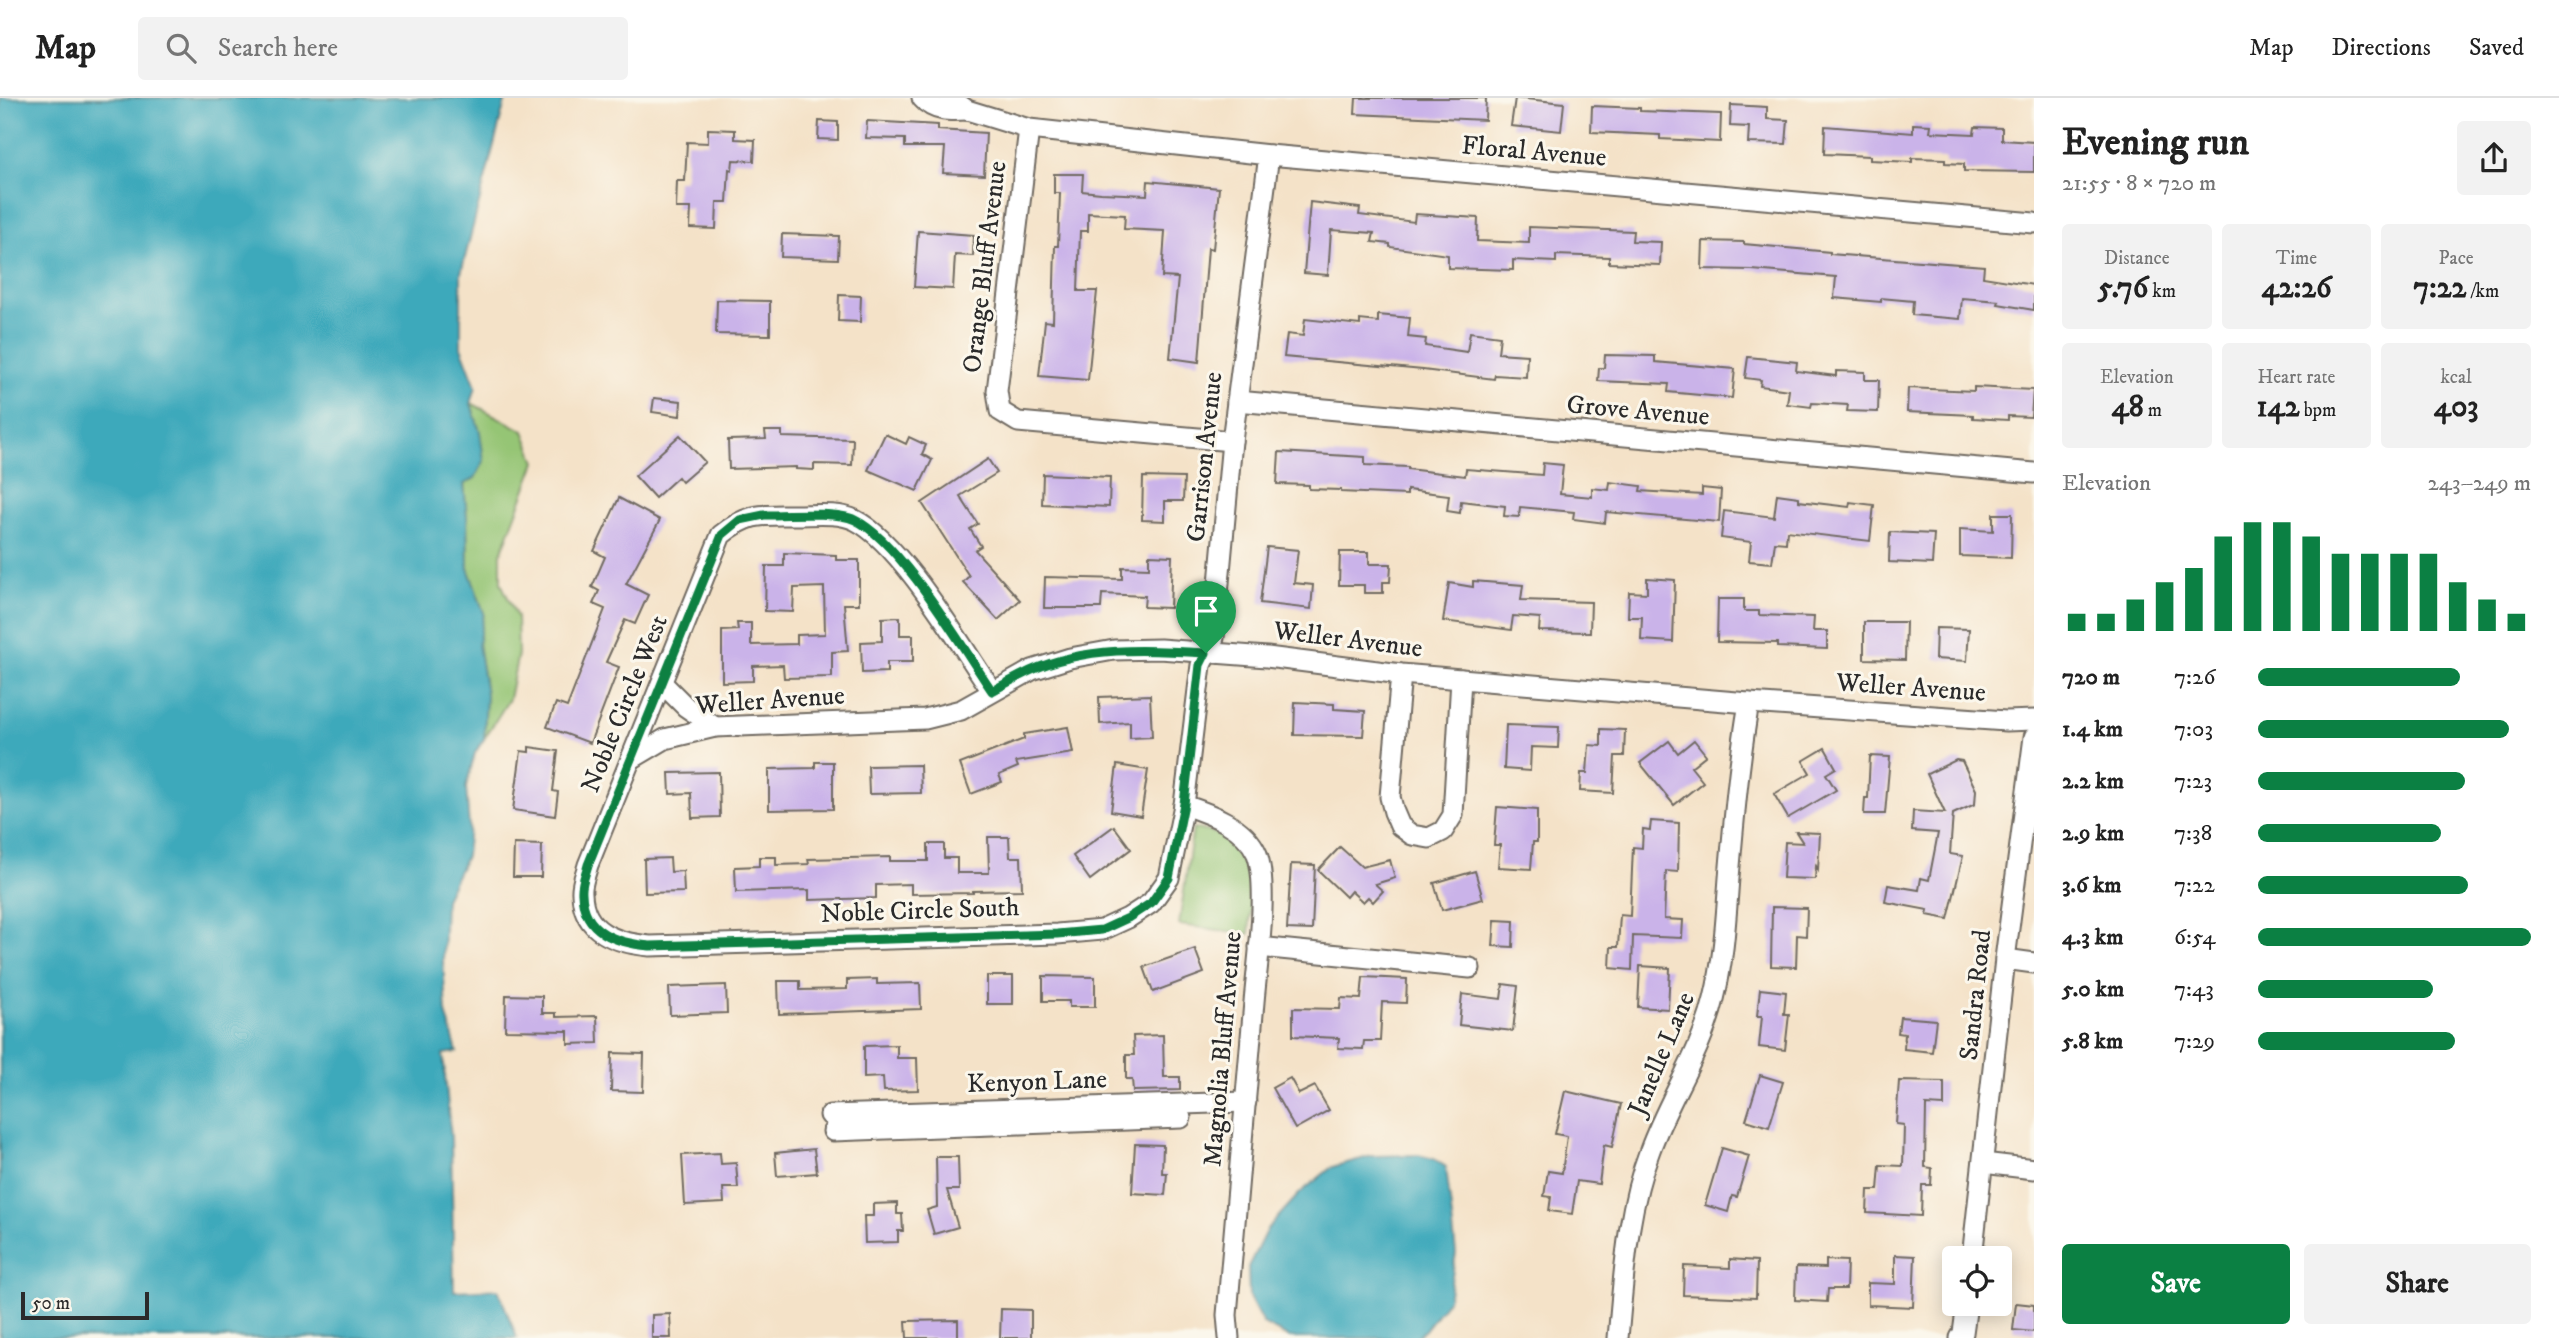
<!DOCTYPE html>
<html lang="en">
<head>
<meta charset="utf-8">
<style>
	body { margin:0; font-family:"IM FELL DW Pica",serif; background:#f2f2f2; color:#222; height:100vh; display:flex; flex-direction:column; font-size:26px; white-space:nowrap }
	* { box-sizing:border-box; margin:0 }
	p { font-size:23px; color:#767676 }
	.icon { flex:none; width:38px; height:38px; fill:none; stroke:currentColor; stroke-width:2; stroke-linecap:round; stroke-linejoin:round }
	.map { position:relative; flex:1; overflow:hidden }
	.details { display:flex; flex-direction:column; background:#fff; width:525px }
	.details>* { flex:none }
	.fabs { position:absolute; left:1942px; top:1148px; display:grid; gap:14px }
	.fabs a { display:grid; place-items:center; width:70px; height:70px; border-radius:7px; background:#fff; box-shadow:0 4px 18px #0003; font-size:35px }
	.scale { position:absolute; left:21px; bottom:18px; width:128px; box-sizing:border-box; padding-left:7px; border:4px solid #2b2b2b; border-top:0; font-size:19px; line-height:24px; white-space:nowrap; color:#2b2b2b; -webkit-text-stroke:5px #fbf7ec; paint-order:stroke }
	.pin { position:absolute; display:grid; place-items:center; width:60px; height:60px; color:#fff; margin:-72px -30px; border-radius:50% 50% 50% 0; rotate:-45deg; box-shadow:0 0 7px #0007 }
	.pin .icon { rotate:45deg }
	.round { display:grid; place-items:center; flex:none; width:74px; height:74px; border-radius:7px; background:#f2f2f2 }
	.headline { display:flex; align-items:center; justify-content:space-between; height:119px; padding:0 28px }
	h1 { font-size:38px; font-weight:800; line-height:52px }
	.figures { display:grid; grid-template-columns:repeat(3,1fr); gap:10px; height:119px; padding:7px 28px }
	.figures div { display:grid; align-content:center; border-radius:7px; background:#f2f2f2; text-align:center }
	.figures b { font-size:30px; font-weight:800 }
	.figures small { font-size:19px; font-weight:400 }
	.figures p { font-size:19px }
	.chart { height:196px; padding:14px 28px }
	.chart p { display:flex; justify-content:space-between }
	.chart svg { width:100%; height:126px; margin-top:7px; stroke:#0b8043; stroke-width:6 }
	.button { display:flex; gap:14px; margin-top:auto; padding:14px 28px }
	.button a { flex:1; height:80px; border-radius:7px; background:#0b8043; color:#fff; font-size:28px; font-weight:800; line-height:80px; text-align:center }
	.button a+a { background:#f2f2f2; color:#222 }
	ul { padding:0 28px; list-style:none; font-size:23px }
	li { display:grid; grid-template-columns:112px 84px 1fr; align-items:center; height:52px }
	li i { height:18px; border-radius:9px; background:#0b8043 }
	header { display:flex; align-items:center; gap:42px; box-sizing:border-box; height:98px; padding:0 35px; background:#fff; border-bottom:2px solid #e0e0e0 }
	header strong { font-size:33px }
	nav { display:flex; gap:38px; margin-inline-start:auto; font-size:24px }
	.search { width:490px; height:63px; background:#f2f2f2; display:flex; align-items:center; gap:18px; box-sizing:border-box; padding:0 24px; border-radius:7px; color:#767676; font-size:26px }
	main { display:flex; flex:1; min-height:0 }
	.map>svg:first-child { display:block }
</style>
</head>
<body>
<header>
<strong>Map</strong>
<div class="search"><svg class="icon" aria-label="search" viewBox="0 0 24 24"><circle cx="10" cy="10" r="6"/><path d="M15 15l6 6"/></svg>Search here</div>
<nav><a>Map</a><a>Directions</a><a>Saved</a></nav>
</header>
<main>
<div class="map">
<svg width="2034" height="1240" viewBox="0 0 2034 1240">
	<rect width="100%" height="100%" fill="#fbf7ec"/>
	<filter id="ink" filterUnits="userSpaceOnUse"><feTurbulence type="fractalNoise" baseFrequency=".0143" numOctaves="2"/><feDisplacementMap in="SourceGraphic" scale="14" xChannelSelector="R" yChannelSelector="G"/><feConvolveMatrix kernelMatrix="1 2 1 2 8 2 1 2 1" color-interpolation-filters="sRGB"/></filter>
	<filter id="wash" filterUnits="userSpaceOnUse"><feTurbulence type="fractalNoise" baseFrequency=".00686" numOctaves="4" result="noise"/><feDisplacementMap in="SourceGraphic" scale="28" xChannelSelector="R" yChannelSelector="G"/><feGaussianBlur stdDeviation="1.57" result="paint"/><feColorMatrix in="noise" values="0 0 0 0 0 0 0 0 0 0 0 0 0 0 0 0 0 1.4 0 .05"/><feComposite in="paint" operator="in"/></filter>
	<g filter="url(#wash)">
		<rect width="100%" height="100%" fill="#f4e2c8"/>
		<g fill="#95c574" stroke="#607850" stroke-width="2">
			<polygon points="471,305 524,333 536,364 501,456 501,485 517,519 518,556 509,601 484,641 486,596 478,546 484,515 468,470 467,420 464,385 475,380 480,334"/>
			<path d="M1193,730C1201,732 1212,734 1220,737C1258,756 1252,802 1249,836L1179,827Z"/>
		</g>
		<g fill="#3ca9bb" stroke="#346a73" stroke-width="2">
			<polygon points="0,0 506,0 461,175 461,249 476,288 471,306 480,334 484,363 475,380 464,386 467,420 468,470 484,515 478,546 486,596 484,641 475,655 466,689 469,729 466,758 445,801 443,862 446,914 457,954 443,956 451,1040 454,1193 498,1191 517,1240 0,1240"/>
			<polygon points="1418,1057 1434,1061 1446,1069 1456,1155 1448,1202 1425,1232 1415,1240 1290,1240 1263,1226 1249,1199 1248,1169 1267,1131 1300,1095 1332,1069 1372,1058"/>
		</g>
		<g id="blocks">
			<g fill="#cab3e9">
				<polygon points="1356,0 1486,0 1485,22 1355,16"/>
				<polygon points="1515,0 1564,5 1561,33 1511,28"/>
				<polygon points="1731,7 1767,9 1767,21 1788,22 1786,46 1748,45 1749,29 1730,28"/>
				<polygon points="1592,8 1640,10 1640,13 1721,16 1720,44 1660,41 1660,37 1591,34"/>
				<polygon points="819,23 838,24 838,42 818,41"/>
				<polygon points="867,23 938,27 938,32 986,35 984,77 943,75 945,49 905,49 905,41 866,40"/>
				<polygon points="1913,26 1931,27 1930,34 1974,36 1975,29 2002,30 2002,42 2034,44 2034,74 1964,73 1964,66 1945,65 1945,61 1912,60 1912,64 1870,62 1870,58 1824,56 1825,28 1913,35"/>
				<polygon points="708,31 735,32 735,41 755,42 754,63 733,62 732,72 729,71 727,104 717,104 716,131 690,130 691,110 676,110 677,83 685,83 687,44 708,45"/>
				<polygon points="1054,76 1083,76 1082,93 1101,95 1147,97 1148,83 1219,90 1213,151 1208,150 1199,264 1170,260 1178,180 1162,179 1165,133 1124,131 1125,117 1088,115 1088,133 1080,133 1078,193 1097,193 1088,282 1039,278 1045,223 1053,224 1055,148 1058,148 1060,95 1054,95"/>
				<polygon points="1310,104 1360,110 1359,117 1414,124 1415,116 1478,120 1477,143 1529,145 1529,129 1633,133 1632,143 1661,144 1660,167 1609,165 1609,159 1556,157 1556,164 1513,162 1513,172 1448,170 1448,157 1390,149 1390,146 1372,144 1374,135 1331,132 1328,177 1304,175"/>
				<polygon points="918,133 974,137 973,158 955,157 953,191 914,189"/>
				<polygon points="782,136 839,138 838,161 781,159"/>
				<polygon points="1703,143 1744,144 1744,146 1830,154 1830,156 1984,168 1983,179 2034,187 2034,212 1998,206 1999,203 1962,200 1960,221 1912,217 1913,203 1881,200 1881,204 1834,200 1836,179 1752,172 1702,171"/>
				<polygon points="839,197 861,198 860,224 838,223"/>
				<polygon points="717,202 770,203 770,237 716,236"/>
				<polygon points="1378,217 1410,220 1408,239 1426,241 1425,248 1467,254 1470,234 1500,238 1498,255 1527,257 1526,279 1495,277 1494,281 1423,272 1284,259 1287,236 1303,238 1305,221 1360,227 1360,222 1378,224"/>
				<polygon points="1605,257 1655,258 1655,264 1735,271 1732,300 1668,294 1669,286 1598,283 1599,270 1604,270"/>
				<polygon points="1748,259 1797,264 1796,273 1836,278 1836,273 1865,274 1865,282 1879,282 1878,314 1847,313 1848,307 1812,305 1811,309 1787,306 1789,292 1760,288 1761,282 1745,280"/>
				<polygon points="1974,289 2033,292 2031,319 2008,318 2008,322 1973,320 1973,317 1907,314 1908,290 1974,293"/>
				<polygon points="654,300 681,303 680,318 652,314"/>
				<polygon points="765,333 782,333 782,339 853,341 852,367 814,366 814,372 796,371 796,369 729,371 728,342 766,341"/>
				<polygon points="885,336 906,346 909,339 926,347 922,356 932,362 917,393 868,372"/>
				<polygon points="680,337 705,364 682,384 678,379 655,400 635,378"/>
				<polygon points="1279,354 1365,359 1365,367 1408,369 1408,371 1465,378 1466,371 1542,377 1543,365 1563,367 1560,396 1592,399 1592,390 1609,392 1610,384 1641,388 1640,393 1702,397 1702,390 1721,392 1719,424 1606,414 1605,425 1573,421 1574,414 1520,409 1519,419 1504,418 1505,408 1461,403 1460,415 1447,413 1449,397 1407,392 1407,397 1341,394 1341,392 1309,391 1309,387 1277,386"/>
				<polygon points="988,361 997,375 960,398 978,426 970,431 981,448 975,452 1020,502 998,522 963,484 969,478 922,405"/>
				<polygon points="1043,376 1110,379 1109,409 1042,406"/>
				<polygon points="1143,379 1184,380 1183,403 1165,403 1165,423 1142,422"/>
				<polygon points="1777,396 1799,399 1799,403 1849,409 1850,404 1874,407 1870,443 1787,433 1786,445 1775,444 1772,465 1749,463 1751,444 1721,440 1724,413 1774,419"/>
				<polygon points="619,400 660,422 626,486 648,497 635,526 625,522 606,564 619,569 590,645 547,629 556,605 567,609 605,511 593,506 599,493 592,489 605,459 594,453"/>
				<polygon points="1993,416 2012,416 2011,460 1960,458 1960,431 1993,433"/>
				<polygon points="1890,434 1934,436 1932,466 1889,464"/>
				<polygon points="1267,449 1298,452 1294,485 1313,487 1311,511 1260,505"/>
				<polygon points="1340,454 1369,454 1369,466 1391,466 1390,484 1383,484 1383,495 1364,495 1364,487 1339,487"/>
				<polygon points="784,455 836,457 836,462 859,462 859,506 844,506 848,553 832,554 832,579 784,580 783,567 753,568 753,583 722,584 722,533 738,532 737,525 751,525 751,547 797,546 797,537 825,536 824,489 794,490 793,514 765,513 766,468 784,468"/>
				<polygon points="1149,457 1172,458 1170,510 1144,509 1145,498 1102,496 1101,510 1044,510 1045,479 1122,481 1122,469 1149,470"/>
				<polygon points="1647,480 1675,482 1673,544 1641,542 1642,519 1628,519 1629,494 1647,495"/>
				<polygon points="1473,483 1523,487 1521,502 1591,504 1590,534 1539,533 1540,520 1513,518 1511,532 1443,523 1449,485 1473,489"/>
				<polygon points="1718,501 1744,501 1744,513 1759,513 1759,517 1814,519 1813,533 1827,533 1827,551 1778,549 1778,545 1717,544"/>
				<polygon points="900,519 900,537 913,537 913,564 887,564 887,574 862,575 861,544 882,543 882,520"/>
				<polygon points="1864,524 1906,524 1905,562 1864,561"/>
				<polygon points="1936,530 1969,531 1967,563 1935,561"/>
				<polygon points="1150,597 1152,639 1130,640 1130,624 1100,626 1099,599"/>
				<polygon points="1295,604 1334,606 1334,611 1365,613 1363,638 1294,637"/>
				<polygon points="1506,627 1559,629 1558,650 1531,649 1530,673 1504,671"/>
				<polygon points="1068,629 1073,655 1016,664 1018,669 999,677 1002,684 971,696 960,666 1024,641 1024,636"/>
				<polygon points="1601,631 1625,632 1624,658 1615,658 1613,695 1580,693 1581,675 1587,675 1589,647 1601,648"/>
				<polygon points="1694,642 1706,657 1691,669 1703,684 1674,707 1640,665 1669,643 1678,655"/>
				<polygon points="529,649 558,653 553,693 558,694 555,718 513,712 521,653 529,654"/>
				<polygon points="1825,650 1836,670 1826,676 1836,692 1788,720 1774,696 1810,675 1803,663"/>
				<polygon points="1870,658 1890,659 1885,716 1864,716 1865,700 1868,700"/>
				<polygon points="1956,662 1962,663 1976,692 1975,706 1953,716 1950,756 1963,758 1948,821 1927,817 1928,812 1885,804 1888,787 1919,792 1921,780 1929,782 1938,735 1912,733 1913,713 1945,715 1927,676"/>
				<polygon points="815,664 833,664 833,711 769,712 769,671 815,670"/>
				<polygon points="920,667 921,695 869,696 868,668"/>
				<polygon points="1117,667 1148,672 1141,718 1111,713"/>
				<polygon points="719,674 720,719 692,720 691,695 670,696 669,675"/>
				<polygon points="1497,709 1537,712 1537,744 1533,744 1531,771 1498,769 1500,747 1494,747"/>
				<polygon points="1651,723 1679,725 1678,774 1666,773 1664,821 1683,822 1682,840 1633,838 1632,872 1610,870 1611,849 1618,849 1620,817 1630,818 1633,749 1642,750 1643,731 1650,732"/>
				<polygon points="1114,728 1131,751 1090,782 1073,758"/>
				<polygon points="1796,734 1820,735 1818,772 1816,768 1815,781 1783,780 1785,744 1803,745"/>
				<polygon points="988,739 1009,739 1010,759 1021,759 1022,792 973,793 973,795 911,796 911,786 876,787 876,800 809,802 809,792 736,794 735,769 759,768 759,759 776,759 776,767 809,766 808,761 890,759 890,763 928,763 928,746 944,746 944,760 957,760 957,775 989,775"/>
				<polygon points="514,746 542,747 541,779 513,779"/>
				<polygon points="1340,749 1362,769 1390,762 1395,780 1375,786 1383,793 1373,804 1368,799 1363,804 1351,793 1346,799 1318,772"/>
				<polygon points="670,760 671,774 683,773 684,794 645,795 644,761"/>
				<polygon points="1291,766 1315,767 1312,832 1287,831"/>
				<polygon points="1475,773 1483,801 1442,812 1434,785"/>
				<polygon points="1772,809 1807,810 1806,838 1797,837 1796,869 1771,868"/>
				<polygon points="1495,822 1514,823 1513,849 1493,848"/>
				<polygon points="1195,851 1204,875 1153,894 1144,869"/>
				<polygon points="1640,868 1670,870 1668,911 1638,909"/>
				<rect x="987" y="878" width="26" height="28"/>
				<polygon points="1043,878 1095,879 1095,909 1069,909 1069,903 1043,903"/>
				<polygon points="1363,879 1407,881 1406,905 1382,904 1380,943 1364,943 1363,951 1338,950 1339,940 1293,938 1293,910 1340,911 1341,900 1361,901"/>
				<polygon points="877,881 877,886 920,885 921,911 779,916 778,883 800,883 800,892 847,891 847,882"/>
				<polygon points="1503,886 1518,888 1513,933 1459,927 1462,896 1501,901"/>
				<polygon points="726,887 727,915 670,917 669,889"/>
				<polygon points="1760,891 1786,894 1784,916 1789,916 1785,952 1759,949 1762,918 1757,918"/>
				<polygon points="506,897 542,898 542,915 556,915 556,919 597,918 598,945 568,946 568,933 505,932"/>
				<polygon points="1900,919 1936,922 1932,954 1904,951 1905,936 1898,935"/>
				<polygon points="1163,937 1164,979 1180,979 1180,992 1133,993 1132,981 1126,981 1126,957 1134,957 1133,938"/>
				<polygon points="897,947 897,960 917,960 918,992 884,993 883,979 864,980 864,948"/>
				<polygon points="612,955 644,956 643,994 611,993"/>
				<polygon points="1760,977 1783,984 1769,1029 1746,1022"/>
				<polygon points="1290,980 1299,996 1315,988 1329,1012 1295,1031 1272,990"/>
				<polygon points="1899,983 1944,984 1944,1008 1926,1007 1925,1069 1932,1070 1931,1087 1922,1087 1921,1118 1867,1115 1868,1092 1878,1092 1880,1067 1903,1068 1904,1027 1896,1026"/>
				<polygon points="1565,993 1621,1006 1612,1049 1604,1047 1599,1086 1577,1083 1572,1116 1549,1113 1551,1099 1544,1098 1548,1073 1562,1075 1567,1038 1555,1036"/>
				<polygon points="1135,1046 1163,1047 1162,1075 1167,1075 1165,1097 1132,1095"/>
				<polygon points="1722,1050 1749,1058 1737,1099 1732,1098 1728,1114 1705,1107"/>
				<polygon points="814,1051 817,1075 777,1078 775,1055"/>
				<polygon points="720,1055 721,1066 736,1065 738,1090 723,1090 724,1105 685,1107 682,1057"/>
				<polygon points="936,1059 958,1059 959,1092 947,1092 958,1129 934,1136 927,1112 937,1109"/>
				<polygon points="897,1105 897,1116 902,1116 903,1133 898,1133 898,1144 865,1145 864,1118 873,1118 873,1106"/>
				<polygon points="1895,1157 1915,1158 1913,1209 1868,1207 1868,1185 1895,1186"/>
				<polygon points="1730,1161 1757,1163 1756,1200 1683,1197 1684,1168 1730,1170"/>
				<polygon points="1826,1162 1847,1163 1846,1191 1828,1191 1827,1204 1795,1202 1796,1169 1826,1170"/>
				<polygon points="2016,1205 2034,1207 2034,1234 2013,1232"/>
				<polygon points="1001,1211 1031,1212 1031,1240 1000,1240"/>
				<polygon points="670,1216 671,1240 652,1240 652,1217"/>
				<polygon points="958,1222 958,1240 907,1240 906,1223"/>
			</g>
		</g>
	</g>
	<g filter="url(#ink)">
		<use href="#blocks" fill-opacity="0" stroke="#716b62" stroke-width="2"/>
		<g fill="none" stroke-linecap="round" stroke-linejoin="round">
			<defs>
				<g id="minor">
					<path d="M922,0C934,14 950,13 967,12"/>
					<polyline points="950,0 967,12 1029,31 1269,57 2034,125"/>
					<polyline points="1029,31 997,293 1000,313 1018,324 1232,343"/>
					<polyline points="1237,303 2034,375"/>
					<polyline points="1401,576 1390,699 1394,714 1400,728 1412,737 1429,740 1443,733 1453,717 1461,581"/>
					<polyline points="662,585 686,609 715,629"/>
					<path d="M992,593C961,548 901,445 855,422C838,414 814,417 796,417C761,417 750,414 721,437L588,767C586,775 581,786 582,795C583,835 617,845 650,848L1057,836L1102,832L1128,820L1151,805L1169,780L1184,707L1201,567L1214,540L1232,343L1269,57"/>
					<polyline points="633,660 665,641 715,629 925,621 961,612 1032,572 1070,560 1114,552 1160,551 1267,559 1401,576 1749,605 2006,623 2034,622"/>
					<path d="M1184,707C1211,716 1245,728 1257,756C1269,789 1257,867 1254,904C1245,1009 1236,1113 1227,1217L1229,1240"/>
					<polyline points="1259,849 1470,870"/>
					<polyline points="2005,861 2034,865"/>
					<polyline points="830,1017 1246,1004"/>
					<polyline points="833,1033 1181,1020"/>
					<polyline points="1983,1065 2034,1071"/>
					<polyline points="1972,1160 2005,861 2034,639"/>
					<path d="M1618,1240C1624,1176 1627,1112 1650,1052C1669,1000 1701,955 1714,901C1724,861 1726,820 1729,780C1734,721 1739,663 1749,605"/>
					<polyline points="1960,1240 1963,1235 1967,1206"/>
				</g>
			</defs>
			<use href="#minor" stroke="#716b62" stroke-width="23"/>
			<use href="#minor" stroke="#fff" stroke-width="19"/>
		</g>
	</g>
	<g fill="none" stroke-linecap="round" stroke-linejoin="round" filter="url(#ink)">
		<defs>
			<path id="route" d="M764,417C786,417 836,413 855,422C900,443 962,549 992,593C1005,586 1017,579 1030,573C1085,548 1147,551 1206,555L1200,567L1184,706L1169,780L1151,805L1128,820L1102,832L1057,836L650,848C617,845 583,835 582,795C581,786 586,775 588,767L722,437L740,422Z"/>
		</defs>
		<use href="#route" stroke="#fff" stroke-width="14"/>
		<use href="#route" stroke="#0b8043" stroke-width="9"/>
	</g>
	<g text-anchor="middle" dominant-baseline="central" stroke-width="6" stroke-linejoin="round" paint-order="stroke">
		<g font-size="26" fill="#2b2b2b" stroke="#fbf7ec">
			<text transform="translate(1534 54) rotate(5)">Floral Avenue</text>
			<text transform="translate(985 169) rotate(-83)">Orange Bluff Avenue</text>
			<text transform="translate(1638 313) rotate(5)">Grove Avenue</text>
			<text transform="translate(1205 359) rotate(-84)">Garrison Avenue</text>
			<text transform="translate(1348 542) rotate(7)">Weller Avenue</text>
			<text transform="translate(1911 590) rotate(4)">Weller Avenue</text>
			<text transform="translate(770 603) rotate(-4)">Weller Avenue</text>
			<text transform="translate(625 606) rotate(-68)">Noble Circle West</text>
			<text transform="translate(920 813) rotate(-2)">Noble Circle South</text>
			<text transform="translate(1976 897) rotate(-84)">Sandra Road</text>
			<text transform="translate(1223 951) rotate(-85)">Magnolia Bluff Avenue</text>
			<text transform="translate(1662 956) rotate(-67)">Janelle Lane</text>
			<text transform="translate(1037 984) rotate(-2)">Kenyon Lane</text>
		</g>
	</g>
</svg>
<div class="fabs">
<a><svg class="icon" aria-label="locate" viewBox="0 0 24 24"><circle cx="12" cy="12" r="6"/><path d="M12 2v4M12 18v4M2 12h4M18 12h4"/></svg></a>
</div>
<div class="scale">50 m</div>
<div class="pin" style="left:1206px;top:555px;background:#1e9e55"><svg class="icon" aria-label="arrive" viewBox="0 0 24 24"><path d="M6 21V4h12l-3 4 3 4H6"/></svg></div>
</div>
<section class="details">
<div class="headline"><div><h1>Evening run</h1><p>21:55 · 8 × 720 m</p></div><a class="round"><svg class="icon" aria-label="share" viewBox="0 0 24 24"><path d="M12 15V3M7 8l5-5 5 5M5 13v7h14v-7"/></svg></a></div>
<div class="figures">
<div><p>Distance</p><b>5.76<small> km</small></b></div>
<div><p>Time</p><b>42:26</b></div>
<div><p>Pace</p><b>7:22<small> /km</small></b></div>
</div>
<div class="figures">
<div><p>Elevation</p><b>48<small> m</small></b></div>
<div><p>Heart rate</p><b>142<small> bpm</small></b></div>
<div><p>kcal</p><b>403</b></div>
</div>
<div class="chart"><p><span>Elevation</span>243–249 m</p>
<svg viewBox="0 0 160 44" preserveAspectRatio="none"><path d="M5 44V38M15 44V38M25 44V33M35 44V27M45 44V22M55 44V11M65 44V6M75 44V6M85 44V11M95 44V17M105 44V17M115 44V17M125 44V17M135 44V27M145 44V33M155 44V38"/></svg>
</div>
<ul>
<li><b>720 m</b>7:26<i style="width:74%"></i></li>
<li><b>1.4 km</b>7:03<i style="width:92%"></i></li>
<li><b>2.2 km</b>7:23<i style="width:76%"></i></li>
<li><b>2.9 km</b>7:38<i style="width:67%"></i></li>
<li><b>3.6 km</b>7:22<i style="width:77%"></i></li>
<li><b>4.3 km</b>6:54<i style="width:100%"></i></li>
<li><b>5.0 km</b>7:43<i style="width:64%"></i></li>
<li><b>5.8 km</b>7:29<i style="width:72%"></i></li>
</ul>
<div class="button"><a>Save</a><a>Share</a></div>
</section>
</main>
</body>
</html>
